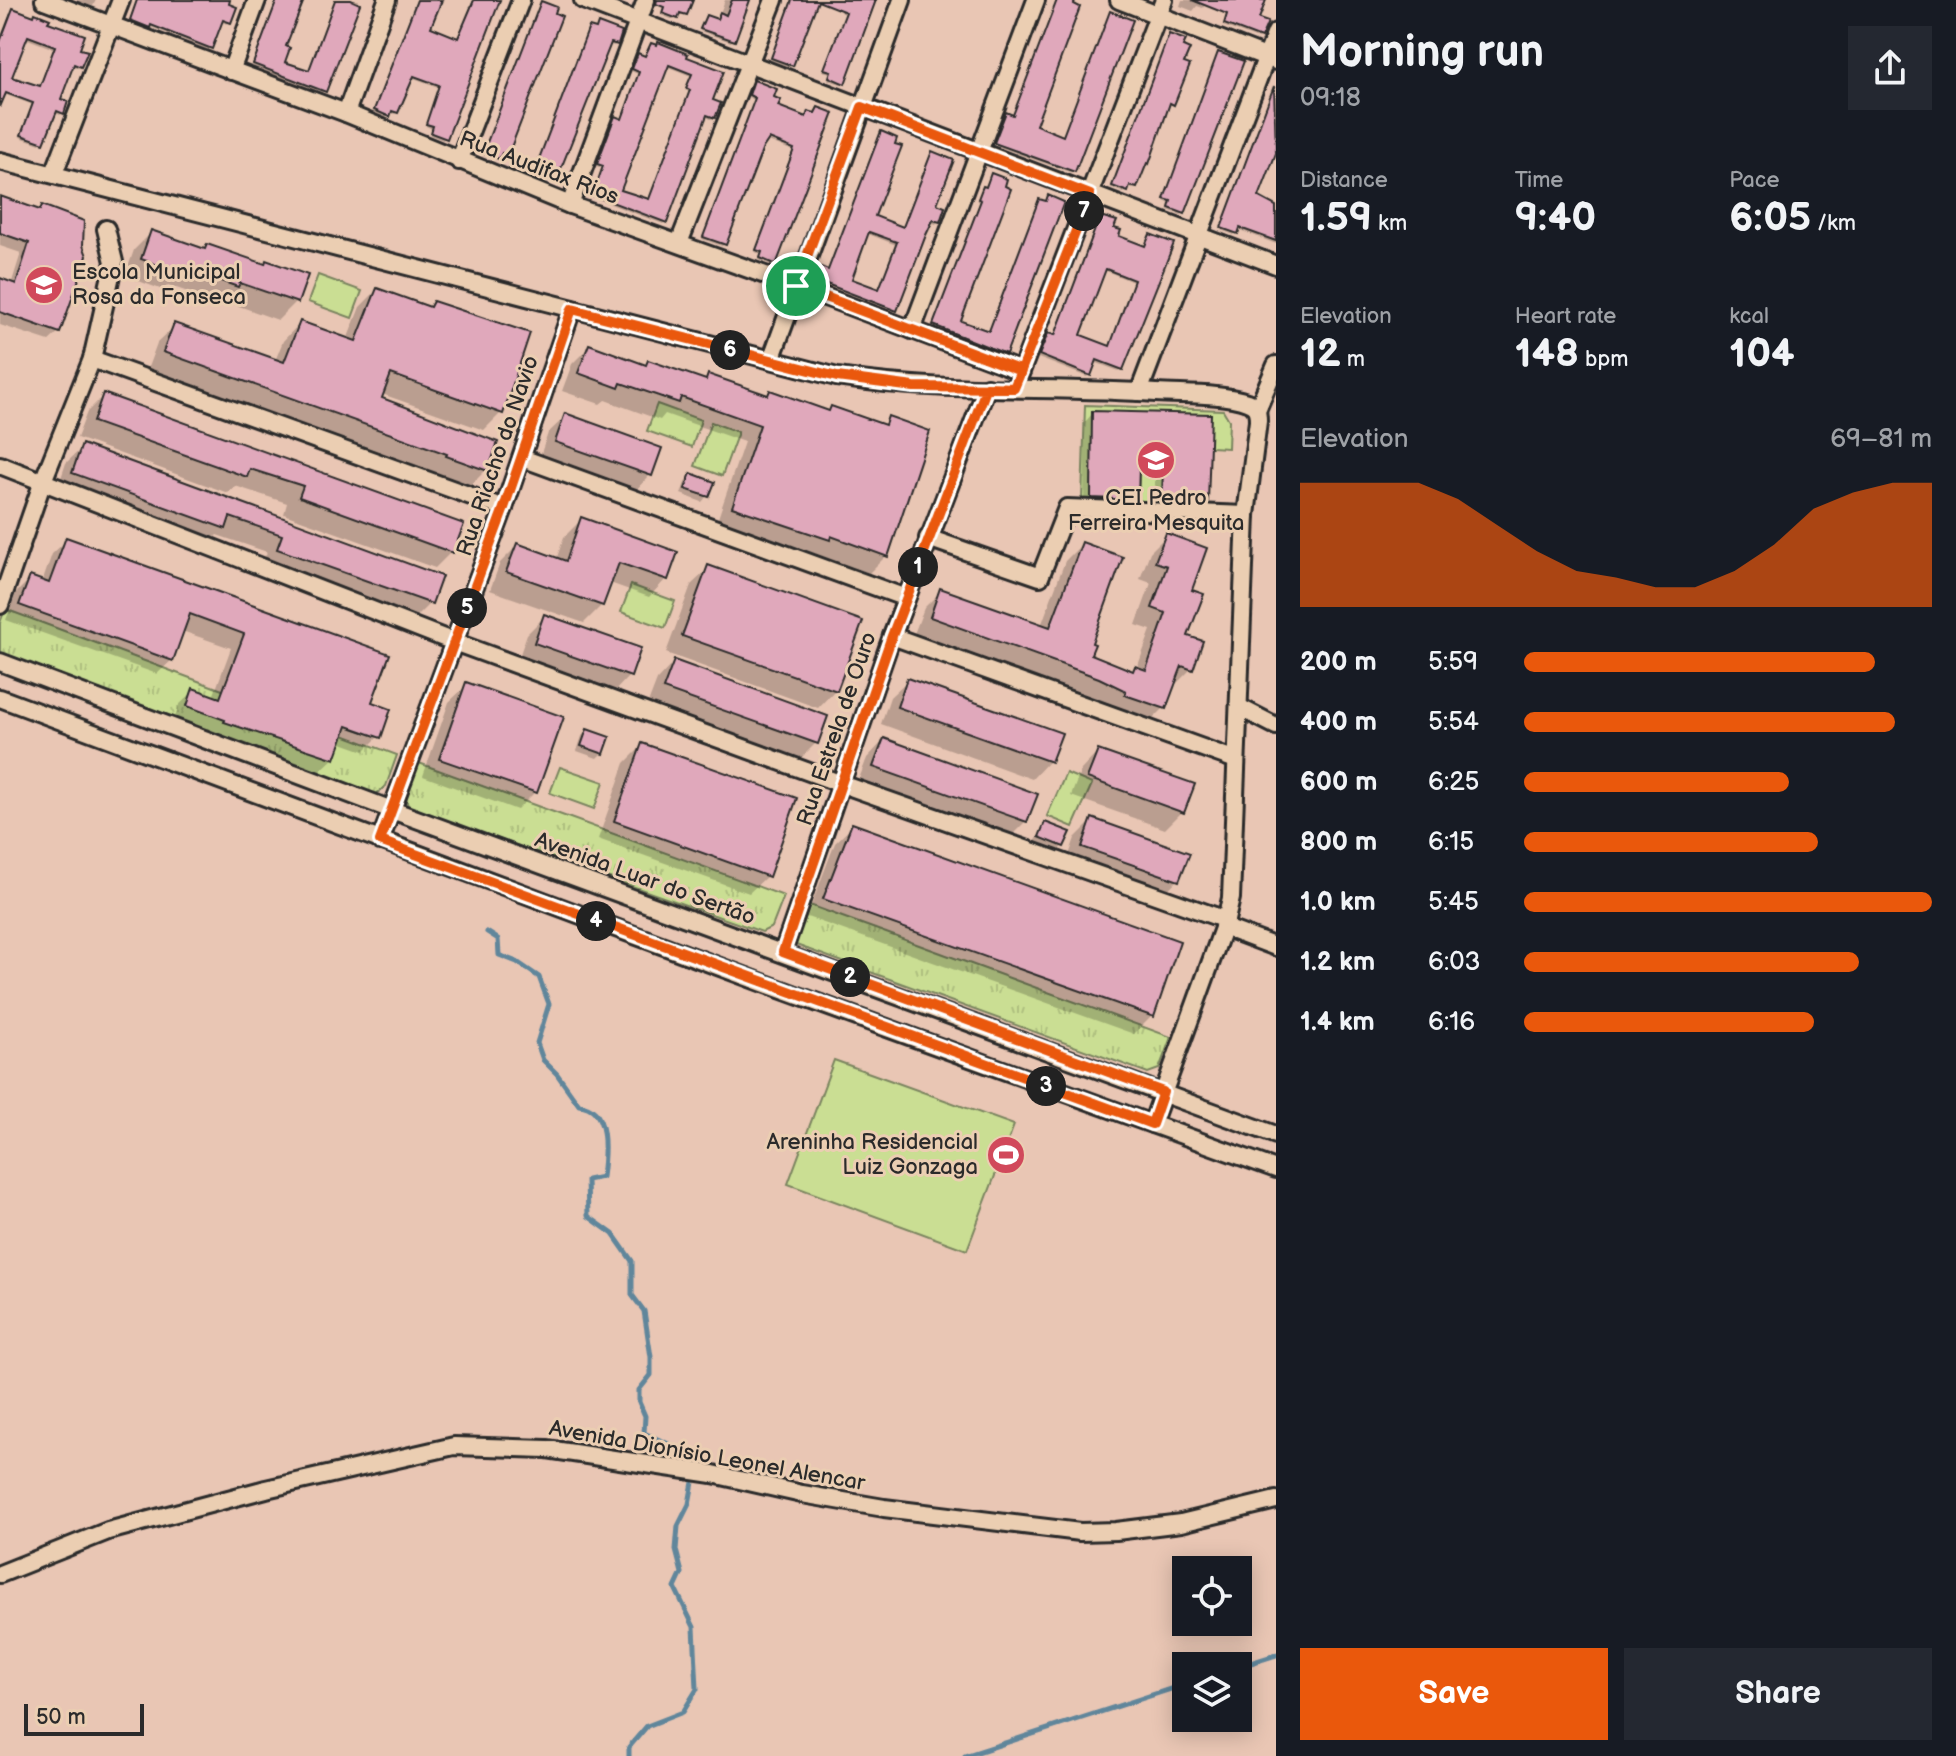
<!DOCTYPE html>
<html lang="en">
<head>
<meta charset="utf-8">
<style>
	body { margin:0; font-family:"Balsamiq Sans",sans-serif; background:#242831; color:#f1f3f6; height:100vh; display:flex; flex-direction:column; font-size:30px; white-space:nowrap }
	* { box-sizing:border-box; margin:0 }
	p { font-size:26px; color:#9ea1a6 }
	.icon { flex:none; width:44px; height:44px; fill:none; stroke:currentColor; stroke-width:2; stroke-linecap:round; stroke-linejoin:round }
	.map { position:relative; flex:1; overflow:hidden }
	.side { display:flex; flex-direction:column; background:#171b24; width:680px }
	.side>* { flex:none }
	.controls { position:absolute; left:1172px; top:1556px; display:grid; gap:16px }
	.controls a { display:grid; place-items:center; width:80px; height:80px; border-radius:0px; background:#171b24; box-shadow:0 4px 20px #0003; font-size:40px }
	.scale { position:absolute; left:24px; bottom:20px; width:120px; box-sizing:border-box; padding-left:8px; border:4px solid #2b2b2b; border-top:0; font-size:22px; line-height:28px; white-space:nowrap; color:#2b2b2b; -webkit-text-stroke:6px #ebceb2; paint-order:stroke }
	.pin { position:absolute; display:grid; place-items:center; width:68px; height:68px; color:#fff; margin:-34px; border:4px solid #fff; border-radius:50%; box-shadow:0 2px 8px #0007 }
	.km { position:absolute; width:40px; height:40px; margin:-20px; border-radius:50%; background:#222; color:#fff; font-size:22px; line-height:40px; text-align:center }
	.round { display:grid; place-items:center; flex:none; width:84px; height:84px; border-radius:0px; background:#242831 }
	.headline { display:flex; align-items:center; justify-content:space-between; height:136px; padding:0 24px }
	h1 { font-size:44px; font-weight:800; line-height:60px }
	.figures { display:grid; grid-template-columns:repeat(3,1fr); gap:12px; height:136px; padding:8px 24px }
	.figures div { display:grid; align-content:center }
	.figures b { font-size:40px; font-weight:800 }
	.figures small { font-size:22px; font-weight:400 }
	.figures p { font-size:22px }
	.chart { height:224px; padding:16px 24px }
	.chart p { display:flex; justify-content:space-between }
	.chart svg { width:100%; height:144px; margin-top:8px; fill:#ea580c; opacity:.7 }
	.action { display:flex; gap:16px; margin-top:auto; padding:16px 24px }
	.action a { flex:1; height:92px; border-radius:0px; background:#ea580c; color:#fff; font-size:32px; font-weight:800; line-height:92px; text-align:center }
	.action a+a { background:#242831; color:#f1f3f6 }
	ul { padding:0 24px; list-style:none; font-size:26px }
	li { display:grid; grid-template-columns:128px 96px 1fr; align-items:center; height:60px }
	li i { height:20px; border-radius:10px; background:#ea580c }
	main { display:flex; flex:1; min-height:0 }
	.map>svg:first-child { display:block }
</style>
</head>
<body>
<main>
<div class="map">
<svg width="1276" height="1756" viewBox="0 0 1276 1756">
	<defs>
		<pattern id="park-tufts" width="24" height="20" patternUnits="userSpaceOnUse" patternTransform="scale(2)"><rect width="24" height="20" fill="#cade93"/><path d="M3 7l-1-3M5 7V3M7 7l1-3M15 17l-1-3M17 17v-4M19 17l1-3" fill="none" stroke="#aebf7f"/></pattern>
	</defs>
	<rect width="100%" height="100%" fill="#e9c6b4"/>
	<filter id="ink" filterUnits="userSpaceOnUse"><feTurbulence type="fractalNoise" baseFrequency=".0125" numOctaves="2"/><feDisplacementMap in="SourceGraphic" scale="16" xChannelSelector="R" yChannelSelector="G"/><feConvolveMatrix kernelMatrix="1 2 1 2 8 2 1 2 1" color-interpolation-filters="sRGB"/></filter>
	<g filter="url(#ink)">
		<g fill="#cade93" stroke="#7a845f" stroke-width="2">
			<polygon points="318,275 362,291 352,318 308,302"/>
			<polygon points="657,404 701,420 692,447 647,431"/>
			<polygon points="1085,405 1223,410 1229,420 1228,448 1210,447 1093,411 1092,498 1138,500 1139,466 1163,466 1163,501 1208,502 1208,505 1082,501"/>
			<polygon points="711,422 738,432 722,476 695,466"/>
			<polygon points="631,585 675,601 665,628 621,612"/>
			<polygon points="560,767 604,782 594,809 550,793"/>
			<polygon points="1066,773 1092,784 1073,827 1047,816"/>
			<polygon points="834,1060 1014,1125 967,1250 788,1184"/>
		</g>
		<g fill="url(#park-tufts)" stroke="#7a845f" stroke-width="2">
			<polygon points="5,609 397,755 386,786 376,794 0,653 0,623"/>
			<polygon points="419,763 784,896 772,927 762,932 408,807 406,797"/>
			<polygon points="804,903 1171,1037 1159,1069 1148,1073 796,945 794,937"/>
		</g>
		<g fill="#0003" fill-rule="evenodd">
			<polygon points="69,0 96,0 93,6"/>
			<polygon points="146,0 228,0 229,21 227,24 220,21 208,50 149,26 146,29 129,23 134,9"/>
			<polygon points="277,0 301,0 283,48 282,63 308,72 335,0 359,0 322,93 252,66"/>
			<polygon points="416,0 440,0 429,28 458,40 473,0 498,0 443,140 430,135 432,129 426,126 438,87 411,77 395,114 389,112 386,118 373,112"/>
			<polygon points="667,0 691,0 686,14 679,15 674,20 661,15"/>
			<polygon points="725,0 749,0 731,42 700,31 704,19 717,21"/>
			<polygon points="792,0 819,0 790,67 770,60"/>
			<polygon points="844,0 874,0 841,84 828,80 830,73 823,71 845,14 840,12"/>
			<polygon points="1057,0 1073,0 1033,126 1074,171 1072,173 994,145 1005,116 1013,117"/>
			<polygon points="1182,0 1208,0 1203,8 1197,6 1193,11 1180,6"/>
			<polygon points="1240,0 1264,0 1257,20 1260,37 1258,39 1223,26 1228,12"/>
			<polygon points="541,3 507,154 505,156 499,154 496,160 482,155"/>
			<path d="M13,10L46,23L78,50L80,66L78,68L72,65L59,100L62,113L60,115L54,112L40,144L20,137L33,105L4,94L0,105V41ZM25,38L54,49L39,88L10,78Z"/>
			<polygon points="599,25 616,44 614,46 608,44 552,182 533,174 587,31 589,29 595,31"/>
			<polygon points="1168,38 1181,48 1173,104 1167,104 1148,163 1135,187 1133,189 1128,187 1124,193 1111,188"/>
			<path d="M686,55L710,101L714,117L711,119L704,116L663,224L592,197L603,168L596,166L613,120L615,118L621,121L638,74L631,71L636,58ZM666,66L691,76L685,90L689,92L648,201L618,191Z"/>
			<polygon points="1216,57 1183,213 1181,215 1168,210 1170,204 1164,201"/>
			<polygon points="753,85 771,98 776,108 805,119 772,265 759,260 761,254 755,252 793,151 766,140 755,162 724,244 722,246 702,239 755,100 748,97"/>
			<polygon points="1276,86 1276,148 1256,198 1276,207 1276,244 1237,229 1234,235 1221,230"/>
			<path d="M892,145L873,217L902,228L932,153L938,221L936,224L930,222L893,312L815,282L821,269L827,272ZM866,233L896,245L878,291L849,280Z"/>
			<polygon points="991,176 958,322 988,333 1037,203 1039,201 1045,203 1048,198 1003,355 932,327 980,202 978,201 982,190"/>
			<polygon points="0,198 38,212 42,208 59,332 49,341 0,325 0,281 11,285 21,253 0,246"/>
			<path d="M1099,220L1112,229L1116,238L1145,248L1121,369L1119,371L1094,362L1087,377L1038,358L1046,337L1048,335L1054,337ZM1104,270L1133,282L1109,347L1078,336Z"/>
			<polygon points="152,232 203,251 208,246 263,266 305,276 296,302 278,320 222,300 219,303 168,285 163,290 125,276 134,250"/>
			<polygon points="377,290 428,308 433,303 501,413 484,430 382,394 380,400 486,470 469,487 147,370 157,343 175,326 275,361 283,341 300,323 347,340 360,307"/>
			<polygon points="589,347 644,367 648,362 703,382 709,376 766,397 770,392 827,412 831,408 881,426 889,419 886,556 869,573 814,553 811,556 716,524 744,442 665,414 660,420 605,400 600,404 562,391 572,364"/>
			<polygon points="104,395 451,552 435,568 284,514 287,503 235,486 228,493 77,438 87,412"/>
			<polygon points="1093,413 1208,416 1206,502 1197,510 1155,508 1155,474 1136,474 1136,499 1127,507 1084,506 1085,422"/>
			<polygon points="566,416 650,475 633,493 539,459 548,433"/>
			<polygon points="83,447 440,577 430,603 413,620 262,565 267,552 217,535 208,544 57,490 66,463"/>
			<polygon points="691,475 707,496 702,502 681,494 686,480"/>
			<polygon points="582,519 666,579 649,597 610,583 602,605 584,623 490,590 500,563 517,546 556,560 564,537"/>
			<polygon points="1167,535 1190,591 1186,637 1191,669 1174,686 1164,708 1147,725 1081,695 914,634 924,608 941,591 1041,626 1065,561 1082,544 1089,655 1131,672 1137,668 1151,630 1136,625 1151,583 1140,579 1150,552"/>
			<polygon points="67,540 387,655 370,703 379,736 364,751 339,742 334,758 319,772 211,736 174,721 179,705 194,691 213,697 231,648 182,631 172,660 157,674 6,620 16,593 30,579 42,583 52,554"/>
			<polygon points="709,568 835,690 818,708 666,653 691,585"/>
			<polygon points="545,616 629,676 612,694 518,660 527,634"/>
			<polygon points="674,662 826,717 816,743 798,761 647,706 657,680"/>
			<polygon points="908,680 1049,761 1032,779 881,724 890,697"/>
			<polygon points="467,685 535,792 517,810 423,776 449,702"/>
			<polygon points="587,731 602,753 597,758 577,751 582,736"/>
			<polygon points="884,740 1026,821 1008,839 857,784 867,758"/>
			<polygon points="643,745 767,876 749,893 598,839 625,763"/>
			<polygon points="1098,752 1182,812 1165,829 1071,796 1081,770"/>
			<polygon points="1093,820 1177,880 1160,898 1066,864 1075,838"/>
			<polygon points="1046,824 1063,846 1057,851 1035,842"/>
			<polygon points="853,826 1152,1016 1134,1034 807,917 835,843"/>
		</g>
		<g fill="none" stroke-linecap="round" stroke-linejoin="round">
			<g stroke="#61869b" stroke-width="5">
				<path d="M487,932L498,939L499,955L517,962L539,977L549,1004L537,1043L543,1060L557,1074L579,1105C610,1107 605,1153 602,1177L587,1180L588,1216L613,1234L632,1261V1295L644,1311L651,1357V1375L639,1390V1402L645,1416L644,1433L689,1453L690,1456"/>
				<polyline points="1238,1667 1276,1655"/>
				<polyline points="629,1756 629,1747 647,1726 683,1712 697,1689 694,1627 675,1588 682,1573 676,1550 678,1526 689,1504 693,1482"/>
				<polyline points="965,1756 1186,1684"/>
			</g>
		</g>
		<g fill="#e0a8bb" stroke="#2b2b2b" stroke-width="2" fill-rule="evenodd">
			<polygon points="137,0 230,0 229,4 237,7 231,23 223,20 212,49 151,25 150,28 130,20"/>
			<polygon points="277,0 304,0 286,46 290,48 285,62 309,70 335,0 351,0 360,4 326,92 253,64"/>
			<polygon points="417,0 442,0 431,27 458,38 474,0 500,0 447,139 431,133 433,126 426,124 439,85 414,76 398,113 392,111 390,117 374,110"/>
			<polygon points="657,0 693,0 687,15 680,13 678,19 662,13 664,7 656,4"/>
			<polygon points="732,0 750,0 735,41 700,29 706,15 717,19 720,12 726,15"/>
			<polygon points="792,0 876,0 845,84 829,77 831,71 824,69 846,12 818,1 793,66 771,58"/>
			<polygon points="1057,0 1075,0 1074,4 1080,7 1036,125 1063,136 1110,11 1133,20 1075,172 994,143 1006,112 1013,115"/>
			<polygon points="1192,0 1266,0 1259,19 1268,22 1261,38 1224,24 1227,14"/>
			<polygon points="541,1 557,7 555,13 562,16 508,155 502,153 499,159 483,153"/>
			<path d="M13,8L34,16L35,13L50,19L48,22L85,35L80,49L88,51L81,67L74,64L61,99L68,101L64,114L57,111L44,143L21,135L33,103L6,93L0,107V42ZM28,36L55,46L40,86L12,77Z"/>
			<polygon points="598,23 622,32 618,45 611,43 556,181 534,172 589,27 596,29"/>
			<polygon points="1169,34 1186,40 1183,46 1190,49 1184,63 1190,65 1174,105 1170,103 1149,164 1147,163 1137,188 1130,186 1128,192 1112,186"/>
			<path d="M658,42L688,54L687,57L724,71L713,100L721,103L715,118L707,115L667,223L593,195L603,166L597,164L615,116L622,119L639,72L632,69L638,53L645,56L651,43L657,45ZM669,65L692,74L686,88L690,90L649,199L621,190Z"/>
			<polygon points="1218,52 1244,61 1185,214 1169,208 1171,201 1164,199"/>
			<polygon points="754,80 777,89 774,97 781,100 778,106 806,117 808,111 815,113 818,107 834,113 776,265 760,258 762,252 756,250 794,149 769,139 763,148 726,245 703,237 755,98 749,95"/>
			<polygon points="1274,86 1276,153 1259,197 1276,206 1276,241 1240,228 1238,234 1221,228"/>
			<path d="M881,131L897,138L895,144L902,146L875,216L903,227L932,151L954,160L937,204L945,207L940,222L933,220L926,235L897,311L816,280L821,267L828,270ZM869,232L897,242L879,289L852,279Z"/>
			<polygon points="991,173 1007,179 1005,186 1011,189 961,321 989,331 1039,199 1046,201 1048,195 1064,202 1006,354 933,325 981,200 978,199 983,186 986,187"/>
			<polygon points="0,196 40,210 42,205 84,221 83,245 87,256 60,333 0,312 0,278 16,284 29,243 0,233"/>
			<path d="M1100,216L1117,221L1114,228L1121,230L1119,236L1145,246L1150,234L1174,243L1123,370L1097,360L1091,376L1039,355L1048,333L1055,335ZM1106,269L1134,280L1110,346L1081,335Z"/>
			<polygon points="151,230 205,249 207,244 265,264 266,260 308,275 298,303 240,283 238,287 184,268 182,274 141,259"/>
			<polygon points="377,288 430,307 433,301 530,333 503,414 391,374 382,398 498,442 488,471 446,456 447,454 163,352 174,323 284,362 300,321 356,341"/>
			<polygon points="589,344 646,365 648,360 706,380 708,374 768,395 770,390 829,411 831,406 885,425 888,416 930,431 888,557 831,536 830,540 732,507 760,425 681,397 679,403 621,383 619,388 578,373"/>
			<polygon points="103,393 464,524 453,553 299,497 303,486 250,469 247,477 93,422"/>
			<polygon points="1092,411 1211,414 1208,502 1162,501 1163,466 1139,466 1138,500 1091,498"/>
			<polygon points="565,413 662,448 652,476 555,442"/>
			<polygon points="82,444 442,576 432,604 277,549 282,535 230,517 226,529 72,473"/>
			<polygon points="691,473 715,482 709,497 685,489"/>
			<polygon points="581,517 678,552 668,580 619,563 603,606 506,572 517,543 566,561"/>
			<polygon points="1166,533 1207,548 1192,590 1204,594 1188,636 1203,641 1193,670 1182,666 1166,709 1125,695 1126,691 1099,678 930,617 940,588 1050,627 1082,542 1123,557 1092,643 1095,644 1091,654 1133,671 1135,666 1146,670 1166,613 1152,608 1167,566 1155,562"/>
			<polygon points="66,537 390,654 372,702 391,709 381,738 347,726 335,759 224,722 225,720 187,706 193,688 220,698 244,634 190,614 173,661 19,605 30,576 49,583"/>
			<polygon points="708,565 863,621 837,691 682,636"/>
			<polygon points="544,614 641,648 631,677 534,643"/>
			<polygon points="674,660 828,716 818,744 663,689"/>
			<polygon points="907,678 1062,733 1051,762 897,707"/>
			<polygon points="466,682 564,717 537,793 439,759"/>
			<polygon points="587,729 610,737 604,754 581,746"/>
			<polygon points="884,738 1038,794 1027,822 873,767"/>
			<polygon points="642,743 797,798 769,877 614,821"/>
			<polygon points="1098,750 1195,784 1184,813 1087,778"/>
			<polygon points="1092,818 1190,853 1179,881 1082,847"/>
			<polygon points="1045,822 1071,832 1064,847 1039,837"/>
			<polygon points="852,823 1180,941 1154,1017 823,899"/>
		</g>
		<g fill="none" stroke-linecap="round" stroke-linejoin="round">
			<defs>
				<g id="minor">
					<polyline points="44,0 346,113 570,205 796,286 1021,371"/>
					<polyline points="583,0 1276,265"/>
					<polyline points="1119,0 1276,61"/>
					<polyline points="231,71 257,0"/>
					<polyline points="346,113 387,0"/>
					<path d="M0,161L837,377C943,393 1050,386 1156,393C1182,395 1223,393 1247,402C1257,405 1258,412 1258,421L1246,515L1231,898L1226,920L1152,1124"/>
					<polyline points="459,161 521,0"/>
					<polyline points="54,173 121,0"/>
					<polyline points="570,205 646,0"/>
					<polyline points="679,243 774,0"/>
					<polyline points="912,330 1036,0"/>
					<polyline points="92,359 504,508"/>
					<polyline points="771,360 902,0"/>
					<polyline points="1018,379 1164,0"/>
					<polyline points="1139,392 1276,32"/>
					<polyline points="1257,410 1276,365"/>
					<polyline points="522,458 906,598"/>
					<polyline points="0,465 454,642 842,784 1226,920"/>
					<polyline points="928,538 1040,577 1067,508 1246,515"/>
					<polyline points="0,605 43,481 92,359 114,262 106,229"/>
					<polyline points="892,636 1236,760"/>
					<polyline points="0,662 392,810 1276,1135"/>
					<polyline points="0,698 763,983 1276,1169"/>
					<polyline points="1239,707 1276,726"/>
					<polyline points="380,841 504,508 572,309"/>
					<polyline points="1223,927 1276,947"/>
					<polyline points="783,952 892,636 987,387"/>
					<polyline points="0,1574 108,1531 266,1489 454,1446 547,1449 713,1474 802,1494 884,1508 1080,1532 1116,1531 1181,1523 1276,1500"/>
				</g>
			</defs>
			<use href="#minor" stroke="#2b2b2b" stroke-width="22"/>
			<use href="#minor" stroke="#ebceb2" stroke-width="16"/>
		</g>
	</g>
	<g fill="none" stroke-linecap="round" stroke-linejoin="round" filter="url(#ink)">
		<defs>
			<polyline id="route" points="796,286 1021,371 1014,388 987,387 892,636 783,952 1163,1092 1152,1124 380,841 504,508 572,309 837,377 914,387 1014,388 1090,195 862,107 796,286"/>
		</defs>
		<use href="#route" stroke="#fff" stroke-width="16"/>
		<use href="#route" stroke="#ea580c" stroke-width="10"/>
	</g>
	<defs>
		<symbol id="school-disc" viewBox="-11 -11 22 22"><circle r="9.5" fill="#d1495b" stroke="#ebceb2"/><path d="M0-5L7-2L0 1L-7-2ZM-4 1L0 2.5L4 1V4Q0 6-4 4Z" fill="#fff"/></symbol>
		<symbol id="stadium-disc" viewBox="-11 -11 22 22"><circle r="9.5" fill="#d1495b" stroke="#ebceb2"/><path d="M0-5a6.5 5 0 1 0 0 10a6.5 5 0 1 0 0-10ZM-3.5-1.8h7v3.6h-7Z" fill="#fff"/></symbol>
	</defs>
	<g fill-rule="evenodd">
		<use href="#school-disc" x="22" y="263" width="44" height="44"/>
		<use href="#school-disc" x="1134" y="438" width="44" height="44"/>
		<use href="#stadium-disc" x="984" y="1133" width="44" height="44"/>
	</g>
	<g text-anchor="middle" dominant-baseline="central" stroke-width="6" stroke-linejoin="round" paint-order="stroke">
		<g font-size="22" fill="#2b2b2b" stroke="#ebceb2">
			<text transform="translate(539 168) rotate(21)">Rua Audifax Rios</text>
			<text transform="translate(498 456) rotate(-71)">Rua Riacho do Navio</text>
			<text transform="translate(837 729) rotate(-71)">Rua Estrela de Ouro</text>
			<text transform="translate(645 879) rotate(20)">Avenida Luar do Sertão</text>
			<text transform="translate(707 1456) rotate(10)">Avenida Dionísio Leonel Alencar</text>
		</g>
		<g font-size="22" fill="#2b2b2b" stroke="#ebceb2" text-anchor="start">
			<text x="72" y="272">Escola Municipal<tspan x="72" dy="25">Rosa da Fonseca</tspan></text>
			<text x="1156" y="498" text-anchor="middle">CEI Pedro<tspan x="1156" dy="25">Ferreira Mesquita</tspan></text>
			<text x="978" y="1142" text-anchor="end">Areninha Residencial<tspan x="978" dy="25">Luiz Gonzaga</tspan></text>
		</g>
	</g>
</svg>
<div class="controls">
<a><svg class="icon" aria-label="locate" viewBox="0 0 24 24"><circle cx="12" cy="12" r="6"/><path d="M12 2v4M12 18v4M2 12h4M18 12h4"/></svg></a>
<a><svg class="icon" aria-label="layers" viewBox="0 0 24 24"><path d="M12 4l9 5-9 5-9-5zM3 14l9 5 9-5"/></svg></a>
</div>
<div class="scale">50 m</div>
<div class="pin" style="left:796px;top:286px;background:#1e9e55"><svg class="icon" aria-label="arrive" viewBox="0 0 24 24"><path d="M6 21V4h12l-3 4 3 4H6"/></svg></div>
<b class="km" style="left:918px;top:567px">1</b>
<b class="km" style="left:850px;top:977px">2</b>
<b class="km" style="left:1046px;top:1086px">3</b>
<b class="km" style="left:596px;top:921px">4</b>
<b class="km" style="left:467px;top:608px">5</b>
<b class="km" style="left:730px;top:350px">6</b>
<b class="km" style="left:1084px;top:211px">7</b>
</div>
<section class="side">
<div class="headline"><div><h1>Morning run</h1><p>09:18</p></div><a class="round"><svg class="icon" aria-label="share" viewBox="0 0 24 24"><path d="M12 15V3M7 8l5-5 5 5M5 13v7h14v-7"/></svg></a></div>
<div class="figures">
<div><p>Distance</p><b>1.59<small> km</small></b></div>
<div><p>Time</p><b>9:40</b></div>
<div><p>Pace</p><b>6:05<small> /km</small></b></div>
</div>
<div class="figures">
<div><p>Elevation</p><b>12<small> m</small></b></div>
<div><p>Heart rate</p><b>148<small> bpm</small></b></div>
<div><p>kcal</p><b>104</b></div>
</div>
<div class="chart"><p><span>Elevation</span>69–81 m</p>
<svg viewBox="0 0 160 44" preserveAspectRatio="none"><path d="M0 44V6L10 6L20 6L30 6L40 11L50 19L60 27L70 33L80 35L90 38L100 38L110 33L120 25L130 14L140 9L150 6L160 6V44z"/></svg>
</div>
<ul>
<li><b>200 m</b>5:59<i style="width:86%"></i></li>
<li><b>400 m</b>5:54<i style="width:91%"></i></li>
<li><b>600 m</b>6:25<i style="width:65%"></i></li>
<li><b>800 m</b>6:15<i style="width:72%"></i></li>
<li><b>1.0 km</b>5:45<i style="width:100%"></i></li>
<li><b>1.2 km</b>6:03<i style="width:82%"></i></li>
<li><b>1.4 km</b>6:16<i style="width:71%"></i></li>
</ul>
<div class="action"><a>Save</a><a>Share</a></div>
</section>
</main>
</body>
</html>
